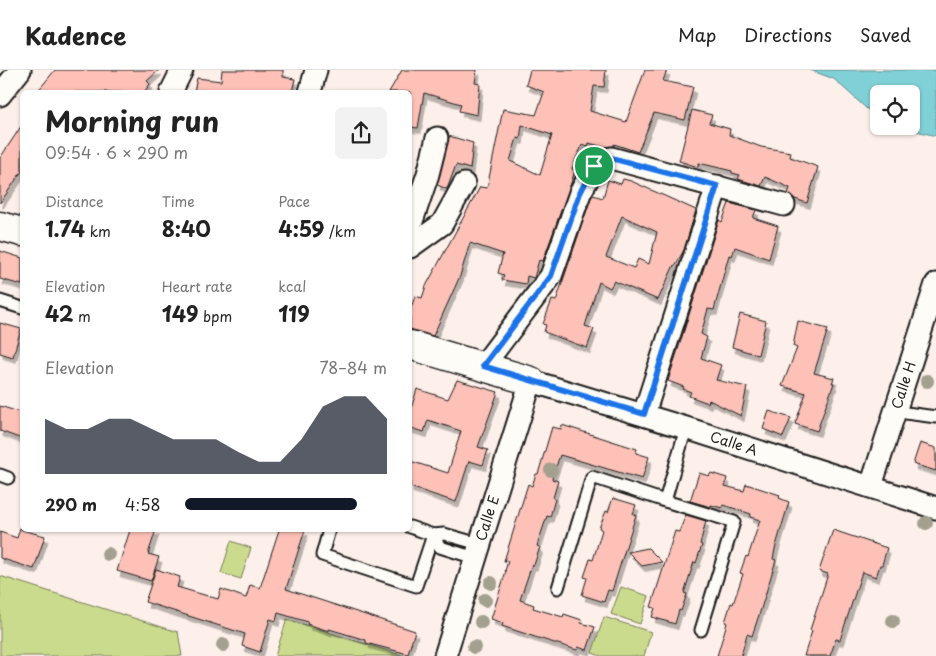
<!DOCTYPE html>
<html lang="en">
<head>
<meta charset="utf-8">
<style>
	body { margin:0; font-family:"Playpen Sans",sans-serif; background:#f2f2f2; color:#222; height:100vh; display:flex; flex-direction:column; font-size:19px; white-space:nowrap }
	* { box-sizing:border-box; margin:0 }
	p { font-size:16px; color:#767676 }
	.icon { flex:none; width:28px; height:28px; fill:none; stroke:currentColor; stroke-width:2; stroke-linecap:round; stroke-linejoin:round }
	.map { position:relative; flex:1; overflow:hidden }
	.side { position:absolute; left:20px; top:20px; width:392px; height:442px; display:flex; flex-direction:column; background:#fff; border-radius:8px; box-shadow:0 1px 4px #0004 }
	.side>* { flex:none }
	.tools { position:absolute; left:870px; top:15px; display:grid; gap:10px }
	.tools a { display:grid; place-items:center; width:50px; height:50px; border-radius:8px; background:#fff; box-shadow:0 1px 4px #0004; font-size:25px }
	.pin { position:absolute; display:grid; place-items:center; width:42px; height:42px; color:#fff; margin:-21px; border:2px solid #fff; border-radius:50%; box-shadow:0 1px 5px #0007 }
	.round { display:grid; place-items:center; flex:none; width:52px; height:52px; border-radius:8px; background:#f2f2f2 }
	.summary { display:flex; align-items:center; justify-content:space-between; height:85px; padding:0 25px }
	h1 { font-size:28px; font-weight:700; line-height:38px }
	.metrics { display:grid; grid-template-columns:repeat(3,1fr); gap:8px; height:85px; padding:5px 25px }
	.metrics div { display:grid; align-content:center }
	.metrics b { font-size:21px; font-weight:700 }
	.metrics small { font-size:14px; font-weight:400 }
	.metrics p { font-size:14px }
	.chart { height:140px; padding:10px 25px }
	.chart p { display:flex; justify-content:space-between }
	.chart svg { width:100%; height:90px; margin-top:5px; fill:#111827; opacity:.7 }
	ul { padding:0 25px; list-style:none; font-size:16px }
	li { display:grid; grid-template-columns:80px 60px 1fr; align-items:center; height:38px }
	li i { height:12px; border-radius:6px; background:#111827 }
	header { display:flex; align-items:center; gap:30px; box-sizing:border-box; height:70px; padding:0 25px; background:#fff; border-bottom:1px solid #e0e0e0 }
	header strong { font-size:24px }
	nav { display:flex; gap:28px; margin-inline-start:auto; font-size:18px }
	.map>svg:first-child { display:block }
</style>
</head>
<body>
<header>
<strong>Kadence</strong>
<nav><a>Map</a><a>Directions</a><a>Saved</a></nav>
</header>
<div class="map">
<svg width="936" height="586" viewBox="0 0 936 586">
	<defs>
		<filter id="shadow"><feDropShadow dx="3" dy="5.5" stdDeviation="0" flood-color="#0004"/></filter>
	</defs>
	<rect width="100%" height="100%" fill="#fdf0ea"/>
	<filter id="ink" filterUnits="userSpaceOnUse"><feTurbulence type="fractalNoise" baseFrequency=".02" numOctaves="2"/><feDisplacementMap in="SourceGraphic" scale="10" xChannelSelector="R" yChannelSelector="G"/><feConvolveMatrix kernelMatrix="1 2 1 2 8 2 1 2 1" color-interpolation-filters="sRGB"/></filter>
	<g filter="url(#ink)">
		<g fill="#cbdb8e" stroke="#747c55">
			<polygon points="231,471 251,478 241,509 221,503"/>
			<polygon points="0,506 178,562 182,586 0,586"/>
			<polygon points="621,517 649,526 640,554 611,544"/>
			<polygon points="604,547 651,562 644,586 601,586 592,583"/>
			<polygon points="287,549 404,586 275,586"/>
		</g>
		<polygon fill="#80d1d7" stroke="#58898c" points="810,0 936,0 936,66 897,56 911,56 911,24 879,24 879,50 834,9"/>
		<g fill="#fdc1b8" stroke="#1c1c1c" fill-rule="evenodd" filter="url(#shadow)">
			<polygon points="55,0 159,0 147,11 150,14 144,22 37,22"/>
			<polygon points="222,0 283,0 283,7 295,9 292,22 262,22 245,19 245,22 194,22 197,8 221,11"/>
			<polygon points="402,0 477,0 475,13 480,14 477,45 459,41 461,34 424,23 418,58 410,57 410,22 389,22"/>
			<path d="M530,0H606L604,17L594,16L590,41L626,52L645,0H667L663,11L693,17L685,50L654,43L638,82L614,74V76L603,77L589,73L588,77L582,75L572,99L575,101L571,113L543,191L539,190L534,208L527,206L526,214L502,210L504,205L498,203L503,184L470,173L460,206L433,266L410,259V241L415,226L422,228L426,216L480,117L487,118L503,39L536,45L544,22L526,15ZM522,55L552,65L540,105L510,91L517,68L520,69Z"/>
			<polygon points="692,40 712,45 709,53 730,59 729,65 761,77 791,82 790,87 818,97 807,133 795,129 788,124 790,118 765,107 761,116 738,109 740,105 732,103 732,101 699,93 698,97 679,91"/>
			<polygon points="22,55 22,101 0,133 0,88"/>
			<polygon points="449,66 473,73 470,99 456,95 447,119 437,115"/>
			<path d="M623,109L631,111L696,140L684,180L675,196L674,195L658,230L614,211L610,218L599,212L585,256L594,259L587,278L544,262L546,255L543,254L552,230L556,231L591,128L593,125L603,128L608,110L621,114ZM622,146L657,162L649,194L638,189L634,198L606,187Z"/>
			<polygon points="729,133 756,140 753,148 778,156 769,189 735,177 732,186 729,185 714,240 708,239 701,264 707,267 701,288 721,295 716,310 747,317 741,346 709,330 708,333 689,326 691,322 683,319 684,317 668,311 719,150 722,152"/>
			<polygon points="0,181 22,188 22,215 0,209"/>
			<polygon points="740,244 766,251 758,285 732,277"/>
			<polygon points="798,251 828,259 814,303 834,308 832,313 834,313 817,361 795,354 806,323 782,316 797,278 793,276"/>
			<polygon points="0,253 21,259 13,287 0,283"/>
			<polygon points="457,310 498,322 478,377 488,380 483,395 469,391 456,432 410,417 410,391 448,403 461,361 428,350 424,362 410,358 410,342 417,319 448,329"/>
			<polygon points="0,336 22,343 22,369 0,361"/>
			<polygon points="769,341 791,348 783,367 763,359"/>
			<polygon points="562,355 637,379 636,383 649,387 642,409 560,385 552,409 558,411 553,428 555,429 550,447 547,446 537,476 540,477 534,495 532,494 520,530 534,535 533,538 563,547 564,544 582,550 581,553 595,557 587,580 578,577 577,580 535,567 502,556 503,553 491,549 506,501 505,501 508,491 504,491 528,414 532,416 536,404 538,404 552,357 561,359"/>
			<polygon points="920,373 936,378 936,401 913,394"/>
			<polygon points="699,403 709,406 711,403 727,408 725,416 744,421 746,414 780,425 779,428 789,432 775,479 773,489 776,490 761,539 752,566 747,564 741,586 717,586 727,553 725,552 731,533 733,534 743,504 740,503 746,486 748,487 760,450 750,447 751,444 724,435 722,438 711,435 711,437 690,431"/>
			<polygon points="613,428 636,435 633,444 636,445 612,521 608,520 604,532 582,525 587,508 584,507 590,489 593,490 602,460 599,458 606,441 608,442"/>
			<polygon points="686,445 706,451 700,474 702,475 696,493 694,492 684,523 687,524 681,541 679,540 675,554 652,547 655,538 651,537 675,461 679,462"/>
			<polygon points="20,458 22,460 45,466 34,499 0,488 0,462 17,468"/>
			<polygon points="130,460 156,460 148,484 159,487 151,511 117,501"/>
			<polygon points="279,460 305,460 286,519 415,561 408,584 366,573 366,570 329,559 329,561 307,554 308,552 278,543 276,551 270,549 260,582 242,576 245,564 145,532 156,499 180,507 177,517 218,529 221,519 246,528 250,515 260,518"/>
			<polygon points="833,460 887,478 882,495 880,495 876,507 862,502 840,570 836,569 830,586 804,586 812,561 810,560 828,504 819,501"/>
			<polygon points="648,478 662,492 642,496 628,482"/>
		</g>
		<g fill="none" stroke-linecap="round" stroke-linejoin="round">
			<defs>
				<g id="lane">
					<polyline points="0,231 22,238"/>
					<polyline points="896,339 906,343 936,347"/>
					<polyline points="686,358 665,431 734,452 701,560"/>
					<polyline points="0,405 8,408"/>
					<polyline points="410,457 433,465 444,464 479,474"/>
					<polyline points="329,460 322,485 416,516 433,465"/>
					<polyline points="433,465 440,477 475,488"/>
					<polyline points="558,518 592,407 665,431"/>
				</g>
				<g id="street">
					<polyline points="171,22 182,0"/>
					<polyline points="310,22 316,0"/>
					<polyline points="0,25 20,0"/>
					<polyline points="410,157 428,104 437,68"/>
					<polyline points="410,177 442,154 464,114"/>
					<polyline points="483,296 551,206 580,123 595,96 601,91 611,88 784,135"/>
					<polyline points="644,344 717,116"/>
					<polyline points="871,416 936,214"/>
					<polyline points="445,586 531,311 686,358 936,438"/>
				</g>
				<g id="secondary">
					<polyline points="0,156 22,162"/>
					<polyline points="410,275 531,311"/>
				</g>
			</defs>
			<use href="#lane" stroke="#1c1c1c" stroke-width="15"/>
			<use href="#street" stroke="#1c1c1c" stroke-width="25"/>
			<use href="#secondary" stroke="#1c1c1c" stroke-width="31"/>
			<use href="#lane" stroke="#fdfcf7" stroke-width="11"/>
			<use href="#street" stroke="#fdfcf7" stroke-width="21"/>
			<use href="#secondary" stroke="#fdfcf7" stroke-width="28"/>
		</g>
		<g fill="#a3a08f">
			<circle cx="927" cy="311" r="7"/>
			<circle cx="551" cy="400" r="7"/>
			<circle cx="926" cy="453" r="7"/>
			<circle cx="108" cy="484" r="7"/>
			<circle cx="491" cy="513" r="7"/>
			<circle cx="485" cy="530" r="7"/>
			<circle cx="893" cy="551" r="7"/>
			<circle cx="481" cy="552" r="7"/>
			<circle cx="223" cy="575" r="7"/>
			<circle cx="474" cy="577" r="7"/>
		</g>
	</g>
	<g fill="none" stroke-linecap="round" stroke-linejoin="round" filter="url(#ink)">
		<defs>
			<polygon id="route" points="611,88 717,116 644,344 483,296 551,206 580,123 594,96 601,91"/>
		</defs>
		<use href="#route" stroke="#fff" stroke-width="10"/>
		<use href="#route" stroke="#1a73e8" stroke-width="6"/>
	</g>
	<g text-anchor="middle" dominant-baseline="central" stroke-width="4" stroke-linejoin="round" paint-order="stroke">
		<g font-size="14" fill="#1c1c1c" stroke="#fdfcf7">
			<text transform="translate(903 315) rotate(-72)">Calle H</text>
			<text transform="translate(734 373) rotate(18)">Calle A</text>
			<text transform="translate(487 448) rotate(-72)">Calle E</text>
		</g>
	</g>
</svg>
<div class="tools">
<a><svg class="icon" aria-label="locate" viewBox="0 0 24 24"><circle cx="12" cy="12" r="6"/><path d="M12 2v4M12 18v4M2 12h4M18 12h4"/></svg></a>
</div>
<div class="pin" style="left:594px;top:96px;background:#1e9e55"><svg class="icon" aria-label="arrive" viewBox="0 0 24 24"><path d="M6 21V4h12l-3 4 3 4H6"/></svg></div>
<section class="side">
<div class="summary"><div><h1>Morning run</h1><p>09:54 · 6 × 290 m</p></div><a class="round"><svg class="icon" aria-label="share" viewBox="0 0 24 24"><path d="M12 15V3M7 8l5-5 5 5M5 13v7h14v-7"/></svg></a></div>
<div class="metrics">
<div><p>Distance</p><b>1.74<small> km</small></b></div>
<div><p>Time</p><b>8:40</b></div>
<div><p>Pace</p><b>4:59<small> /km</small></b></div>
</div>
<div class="metrics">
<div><p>Elevation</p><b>42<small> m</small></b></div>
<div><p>Heart rate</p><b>149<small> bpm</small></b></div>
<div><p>kcal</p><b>119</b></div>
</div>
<div class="chart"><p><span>Elevation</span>78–84 m</p>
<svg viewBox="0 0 160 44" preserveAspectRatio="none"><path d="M0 44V17L10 22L20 22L30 17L40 17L50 22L60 27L70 27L80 27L90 33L100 38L110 38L120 27L130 11L140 6L150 6L160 17V44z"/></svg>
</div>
<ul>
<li><b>290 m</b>4:58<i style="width:85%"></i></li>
</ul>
</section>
</div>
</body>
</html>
